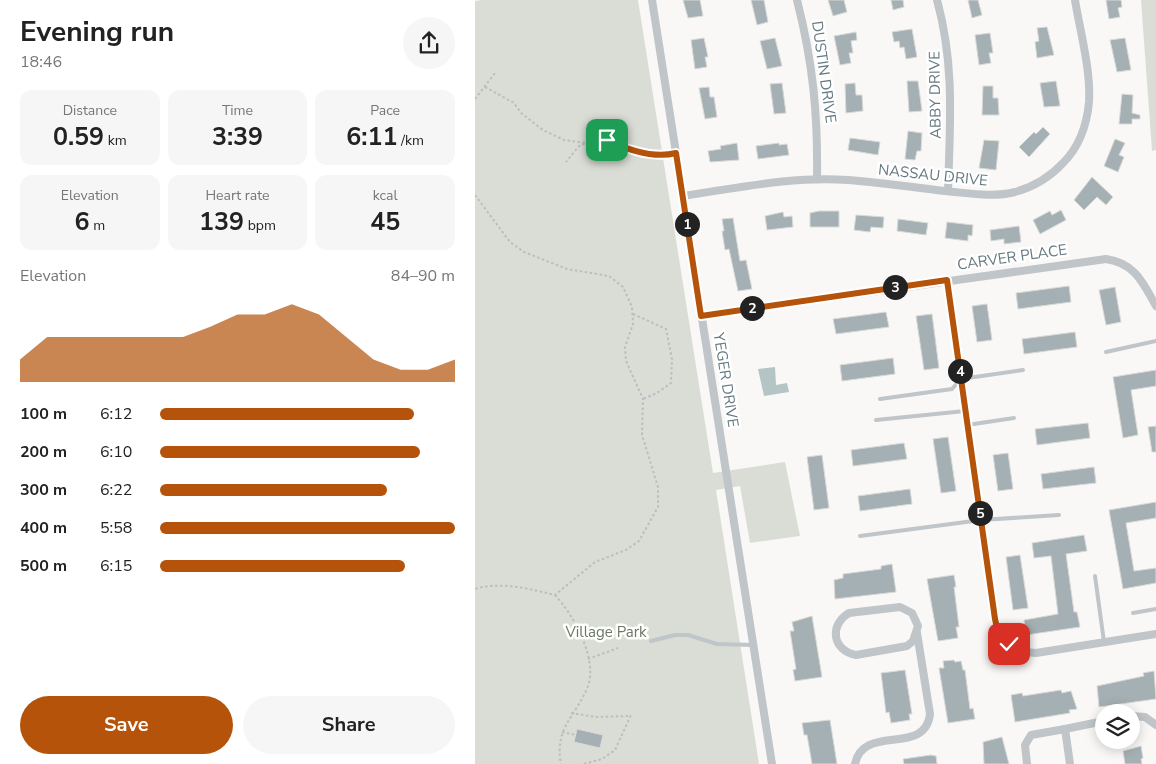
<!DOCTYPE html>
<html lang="en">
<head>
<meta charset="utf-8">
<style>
	body { margin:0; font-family:"Nunito Sans",sans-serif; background:#f6f6f6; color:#222; height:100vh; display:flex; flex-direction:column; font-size:19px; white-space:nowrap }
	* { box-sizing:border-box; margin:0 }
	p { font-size:16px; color:#767676 }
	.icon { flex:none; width:28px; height:28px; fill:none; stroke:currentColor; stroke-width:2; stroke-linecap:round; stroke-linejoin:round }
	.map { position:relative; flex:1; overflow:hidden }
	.side { display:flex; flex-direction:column; background:#fff; width:475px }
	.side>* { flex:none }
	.controls { position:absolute; left:620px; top:704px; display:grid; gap:10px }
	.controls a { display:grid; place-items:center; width:45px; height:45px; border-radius:50%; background:#fff; box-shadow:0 2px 12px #0003; font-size:25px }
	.pin { position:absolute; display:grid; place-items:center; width:42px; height:42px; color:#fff; margin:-21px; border-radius:10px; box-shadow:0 2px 8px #0006 }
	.km { position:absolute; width:25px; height:25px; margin:-12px; border-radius:50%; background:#222; color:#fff; font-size:14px; line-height:25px; text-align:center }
	.round { display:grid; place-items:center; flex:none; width:52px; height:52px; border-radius:26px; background:#f6f6f6 }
	.head { display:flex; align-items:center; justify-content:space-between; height:85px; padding:0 20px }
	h1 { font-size:28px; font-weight:700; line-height:38px }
	.stats { display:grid; grid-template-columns:repeat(3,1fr); gap:8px; height:85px; padding:5px 20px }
	.stats div { display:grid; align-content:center; border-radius:12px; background:#f6f6f6; text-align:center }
	.stats b { font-size:25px; font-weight:700 }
	.stats small { font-size:14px; font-weight:400 }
	.stats p { font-size:14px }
	.chart { height:140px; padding:10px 20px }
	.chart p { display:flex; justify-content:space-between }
	.chart svg { width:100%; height:90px; margin-top:5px; fill:#b45309; opacity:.7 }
	.primary-button { display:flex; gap:10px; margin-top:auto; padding:10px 20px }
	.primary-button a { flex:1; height:58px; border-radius:30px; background:#b45309; color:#fff; font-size:20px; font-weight:700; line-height:58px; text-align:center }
	.primary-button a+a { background:#f6f6f6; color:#222 }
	ul { padding:0 20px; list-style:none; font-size:16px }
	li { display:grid; grid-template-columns:80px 60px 1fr; align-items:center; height:38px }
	li i { height:12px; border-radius:6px; background:#b45309 }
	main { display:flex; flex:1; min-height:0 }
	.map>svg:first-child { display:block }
</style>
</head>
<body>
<main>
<section class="side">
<div class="head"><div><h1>Evening run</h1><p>18:46</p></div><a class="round"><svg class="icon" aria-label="share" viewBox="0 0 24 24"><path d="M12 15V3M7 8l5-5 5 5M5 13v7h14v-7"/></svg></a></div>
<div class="stats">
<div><p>Distance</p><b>0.59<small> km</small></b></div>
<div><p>Time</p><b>3:39</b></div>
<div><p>Pace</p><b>6:11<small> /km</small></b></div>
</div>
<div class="stats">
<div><p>Elevation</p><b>6<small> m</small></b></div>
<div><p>Heart rate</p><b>139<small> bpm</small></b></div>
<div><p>kcal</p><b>45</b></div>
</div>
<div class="chart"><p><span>Elevation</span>84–90 m</p>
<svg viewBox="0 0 160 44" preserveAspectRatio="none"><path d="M0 44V33L10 22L20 22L30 22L40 22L50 22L60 22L70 17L80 11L90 11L100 6L110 11L120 22L130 33L140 38L150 38L160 33V44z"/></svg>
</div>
<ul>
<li><b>100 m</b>6:12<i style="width:86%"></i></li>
<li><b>200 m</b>6:10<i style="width:88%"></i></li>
<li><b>300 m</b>6:22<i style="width:77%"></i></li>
<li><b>400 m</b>5:58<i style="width:100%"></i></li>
<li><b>500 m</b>6:15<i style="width:83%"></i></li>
</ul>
<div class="primary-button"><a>Save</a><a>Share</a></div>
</section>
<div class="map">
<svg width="681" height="764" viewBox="0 0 681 764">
	<rect width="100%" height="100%" fill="#f9f8f6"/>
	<g fill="#daddd5">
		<polygon points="7,0 163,0 238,473 310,462 325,536 275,543 265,486 241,490 284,764 0,764 0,1"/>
		<polygon points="666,0 681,0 681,150 677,151"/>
	</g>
	<polygon fill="#b5c5c6" points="300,367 301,385 312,383 314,392 289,396 283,369"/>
	<g fill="#a4b0b3" stroke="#dadad8">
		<polygon points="208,0 225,0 228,16 213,18"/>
		<polygon points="276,0 289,0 293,22 282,25"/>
		<polygon points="353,0 369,0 372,12 358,16"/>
		<polygon points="416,0 428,0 429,7 418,10"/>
		<polygon points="493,0 503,0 507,15 497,18"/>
		<polygon points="631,0 646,0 647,7 643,8 645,17 634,19"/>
		<polygon points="572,27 579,55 562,58 560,42 564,41 562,28"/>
		<polygon points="437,29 442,57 431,59 429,47 425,48 424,41 419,42 417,32"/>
		<polygon points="381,32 382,40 376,41 378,53 374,53 376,63 365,65 359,36"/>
		<polygon points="515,33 518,53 514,53 516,63 504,65 500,35"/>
		<polygon points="229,38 233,57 230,57 232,67 220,69 216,40"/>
		<polygon points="300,38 307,66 292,69 285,41"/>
		<polygon points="650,38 656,70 642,72 635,40"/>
		<polygon points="432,81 443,81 447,111 434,112"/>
		<polygon points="581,81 585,106 569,107 565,83"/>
		<polygon points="307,83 311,113 299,114 295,84"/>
		<polygon points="380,83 381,95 387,95 388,111 371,113 370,84"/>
		<polygon points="508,86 518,86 518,98 523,98 524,115 507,115"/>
		<polygon points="234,87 235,97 239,97 242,117 230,119 224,88"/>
		<polygon points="647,94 658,95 657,113 665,115 665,119 657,119 657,124 644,124"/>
		<polygon points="568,127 575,134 554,157 544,147 559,132 561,134"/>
		<polygon points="433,131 447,133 446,151 442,151 440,160 430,159"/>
		<polygon points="375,138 405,142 403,155 373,150"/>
		<polygon points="640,139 650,143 644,155 649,157 643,172 629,166"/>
		<polygon points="509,140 524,141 521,170 504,168"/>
		<polygon points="262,143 264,160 235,162 233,151 246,149 245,146"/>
		<polygon points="304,143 304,145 312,144 314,155 283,159 281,146"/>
		<polygon points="617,177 638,197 631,205 622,197 609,210 599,200"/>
		<polygon points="586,210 591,220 565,234 558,220 575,211 577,215"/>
		<polygon points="344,211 364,211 364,227 335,227 335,213"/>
		<polygon points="308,212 309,217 317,216 318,227 292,230 290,216"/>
		<polygon points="381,215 409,217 408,228 396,227 395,232 379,230"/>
		<polygon points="258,218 265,261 271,260 277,289 263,291 254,249 250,250 247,231 249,231 247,219"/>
		<polygon points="423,219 453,223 451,235 422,231"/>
		<polygon points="472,222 498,225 497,236 493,235 493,241 470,238"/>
		<polygon points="544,226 546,242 529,244 529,239 516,241 515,230"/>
		<polygon points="594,286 596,302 543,309 541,293"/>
		<polygon points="640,287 646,322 631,325 624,290"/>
		<polygon points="512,304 517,340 502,342 497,306"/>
		<polygon points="411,312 414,327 361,334 358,319"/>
		<polygon points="457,314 464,368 449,370 441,316"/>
		<polygon points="600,332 602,347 549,354 547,339"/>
		<polygon points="418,358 420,374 367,381 365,365"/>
		<polygon points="681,370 681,386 656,390 663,435 648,438 638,377"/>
		<polygon points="613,423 615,438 562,445 560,429"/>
		<polygon points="681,426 681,452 677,452 673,427"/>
		<polygon points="473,437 481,491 466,493 458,439"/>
		<polygon points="429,443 432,459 378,466 376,450"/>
		<polygon points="533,453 538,489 523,491 518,455"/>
		<polygon points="347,455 354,508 339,510 332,457"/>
		<polygon points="619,467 621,483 568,489 566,474"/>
		<polygon points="435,489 437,504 385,511 383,496"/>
		<polygon points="681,502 681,518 651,523 659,571 681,568 681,583 648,589 634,510"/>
		<polygon points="609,535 612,551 591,554 599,612 602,612 605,627 551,635 549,620 583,614 576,556 559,558 557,543"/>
		<polygon points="545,555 553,608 538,610 531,557"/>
		<polygon points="417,564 421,592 360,599 359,580 368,578 368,574 406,569 406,566"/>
		<polygon points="479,575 481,587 479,587 484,627 481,627 483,638 463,641 452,579"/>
		<polygon points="337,616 347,677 320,681 318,670 321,669 315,631 319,631 317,622"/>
		<polygon points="479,660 480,662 486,661 488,670 490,670 495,709 498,708 500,719 473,723 464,668 469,668 468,661"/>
		<polygon points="430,670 437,714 434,714 435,720 416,723 414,712 411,713 406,673"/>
		<polygon points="679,671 681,699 624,707 622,686 669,676 668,673"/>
		<polygon points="586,690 587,693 596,691 602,709 594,710 595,713 540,722 536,695 547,693 548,696"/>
		<polygon points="355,720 362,764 337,764 332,735 329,735 327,723"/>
		<polygon points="102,729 128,735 125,748 99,742"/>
		<polygon points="527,737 534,764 509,764 508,742"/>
		<polygon points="666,746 668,758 666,759 667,764 650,764 648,751"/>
		<polygon points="456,755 461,756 462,764 429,764 428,759"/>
	</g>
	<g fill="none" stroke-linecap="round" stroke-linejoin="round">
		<g stroke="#babec0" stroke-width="2" stroke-dasharray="2.5 2.5" stroke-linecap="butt">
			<polyline points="10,87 39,103 46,113 68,130 89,140 111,143 104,146 91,162"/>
			<polyline points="0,99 20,73"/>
			<polyline points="111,143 132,140 171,154 193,155"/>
			<path d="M0,195L35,242L49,252L92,269L134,276L148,287L157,307L158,324L150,347L151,361L168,399L167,435L183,487V507L164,541L151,550L120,562L80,595C55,589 25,581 0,589"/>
			<polyline points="158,314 191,329 197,359 196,383 182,393 168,399"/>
			<path d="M80,595C98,614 123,659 113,686C101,717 79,727 86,764"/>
			<polyline points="113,659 143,648"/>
			<polyline points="96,713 121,717 153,716"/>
			<polyline points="87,732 101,735"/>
			<polyline points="109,764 127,759 140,750 156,715"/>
		</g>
		<g stroke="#bfc5c8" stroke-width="4">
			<polyline points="631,352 681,341"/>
			<polyline points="405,399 477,389 486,379 548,370"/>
			<polyline points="401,420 490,411"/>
			<polyline points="492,425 539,418"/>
			<polyline points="385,536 506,520 584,515"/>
			<polyline points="620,576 629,642"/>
			<polyline points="658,613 681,609"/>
			<polyline points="176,641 200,635 213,635 242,644 279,645"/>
		</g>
		<g stroke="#bfc5c8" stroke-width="8">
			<polyline points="177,0 297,764"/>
			<path d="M322,0C338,63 343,114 342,179"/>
			<path d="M462,0C480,65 475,124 473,191"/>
			<path d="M207,196C263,188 317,176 373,180C409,183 444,188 479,192C499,194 520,197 540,192C558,187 575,177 588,163C604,147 612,124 614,102C616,70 605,31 600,0"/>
			<polyline points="472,280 520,619 527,637 541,649 550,652 561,653 681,634"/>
			<path d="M226,316L631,259C660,263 668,283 681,306"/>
			<path d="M425,607L437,613L443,626L438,641L432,646L381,655C357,650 354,625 374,613Z"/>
			<polyline points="656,716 670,717 681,725"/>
			<polyline points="590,729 629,721"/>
			<path d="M380,764C388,723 450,757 455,714L442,633"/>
			<polyline points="552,764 550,745 556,735 590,729 595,764"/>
		</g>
	</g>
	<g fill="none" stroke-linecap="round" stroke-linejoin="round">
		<defs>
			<path id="route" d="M132,140C153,150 178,159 201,153L226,316L472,280L520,619L522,628L534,644"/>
		</defs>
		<use href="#route" stroke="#fff" stroke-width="10"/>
		<use href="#route" stroke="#b45309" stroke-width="6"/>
	</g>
	<g text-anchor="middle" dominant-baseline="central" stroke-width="5" stroke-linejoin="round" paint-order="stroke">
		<g font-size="15" fill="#657980" stroke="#fff">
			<text transform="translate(349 72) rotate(82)">DUSTIN DRIVE</text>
			<text transform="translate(460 95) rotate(-91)">ABBY DRIVE</text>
			<text transform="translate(458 175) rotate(6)">NASSAU DRIVE</text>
			<text transform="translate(537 257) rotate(-8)">CARVER PLACE</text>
			<text transform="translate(251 380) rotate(81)">YEGER DRIVE</text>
		</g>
		<g font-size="15" fill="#6b7864" stroke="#fff">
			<text x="131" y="632">Village Park</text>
		</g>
	</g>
</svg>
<div class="controls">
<a><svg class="icon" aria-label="layers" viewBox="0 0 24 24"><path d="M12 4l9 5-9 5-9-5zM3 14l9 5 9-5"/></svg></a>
</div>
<div class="pin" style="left:132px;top:140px;background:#1e9e55"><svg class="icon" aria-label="arrive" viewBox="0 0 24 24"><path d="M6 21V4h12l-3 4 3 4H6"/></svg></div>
<div class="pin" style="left:534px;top:644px;background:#d93025"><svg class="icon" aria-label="check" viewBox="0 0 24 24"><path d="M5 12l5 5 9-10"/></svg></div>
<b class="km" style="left:212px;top:224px">1</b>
<b class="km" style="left:277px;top:308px">2</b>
<b class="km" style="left:420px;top:287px">3</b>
<b class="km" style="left:485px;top:371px">4</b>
<b class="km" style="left:505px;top:513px">5</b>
</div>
</main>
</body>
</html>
